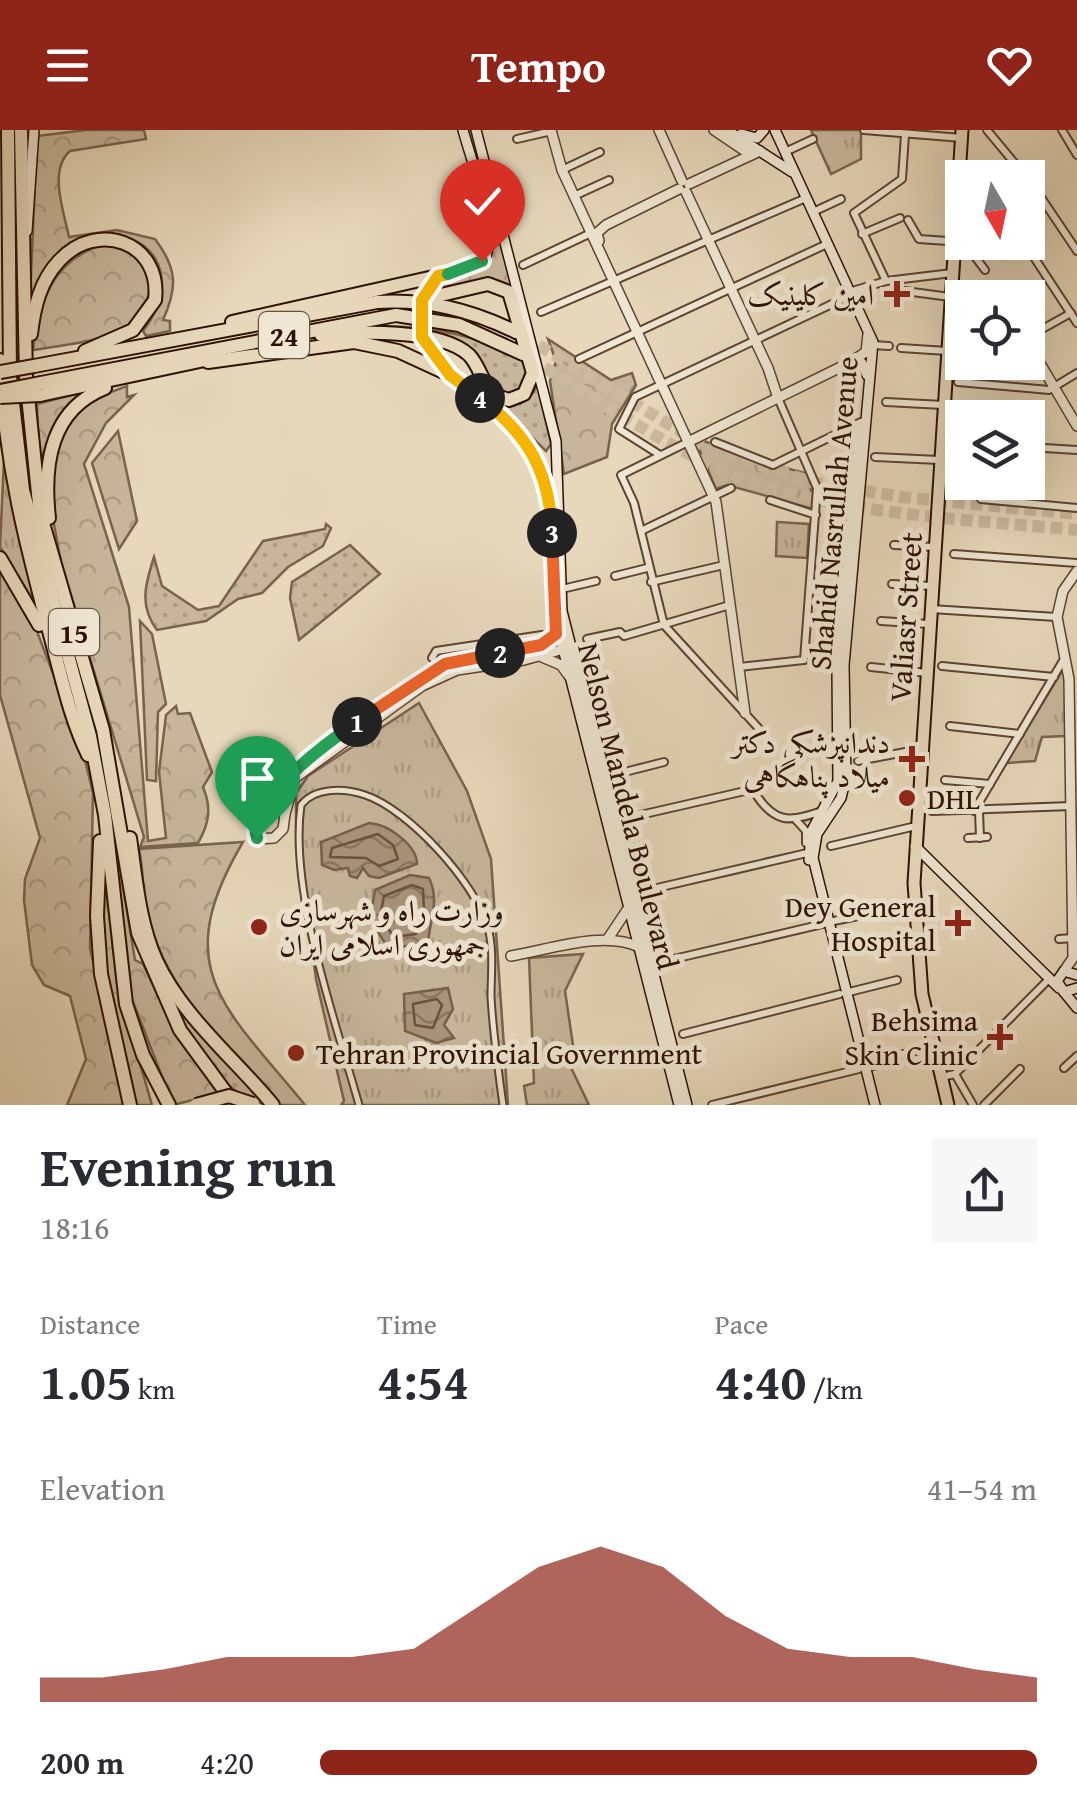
<!DOCTYPE html>
<html lang="en">
<head>
<meta charset="utf-8">
<style>
	body { margin:0; font-family:"Gentium Book Plus",Amiri,serif; background:#f7f7f7; color:#2b2b33; height:100vh; display:flex; flex-direction:column; font-size:38px; white-space:nowrap }
	* { box-sizing:border-box; margin:0 }
	p { font-size:32px; color:#7c7c81 }
	.icon { flex:none; width:55px; height:55px; fill:none; stroke:currentColor; stroke-width:2; stroke-linecap:round; stroke-linejoin:round }
	.map { position:relative; height:975px; overflow:hidden }
	.sheet { display:flex; flex-direction:column; background:#fff; flex:1 }
	.sheet>* { flex:none }
	.needle { width:65px; rotate:171deg }
	.fabs { position:absolute; left:945px; top:30px; display:grid; gap:20px }
	.fabs a { display:grid; place-items:center; width:100px; height:100px; border-radius:0px; background:#fff; box-shadow:0 10px 40px #0002; font-size:50px }
	.pin { position:absolute; display:grid; place-items:center; width:85px; height:85px; color:#fff; margin:-102px -42px; border-radius:50% 50% 50% 0; rotate:-45deg; box-shadow:0 0 10px #0007 }
	.pin .icon { rotate:45deg }
	.km { position:absolute; width:50px; height:50px; margin:-25px; border-radius:50%; background:#222; color:#fff; font-size:28px; line-height:50px; text-align:center }
	.round { display:grid; place-items:center; flex:none; width:105px; height:105px; border-radius:0px; background:#f7f7f7 }
	.headline { display:flex; align-items:center; justify-content:space-between; height:170px; padding:0 40px }
	h1 { font-size:55px; font-weight:600; line-height:75px }
	.metrics { display:grid; grid-template-columns:repeat(3,1fr); gap:15px; height:170px; padding:10px 40px }
	.metrics div { display:grid; align-content:center }
	.metrics b { font-size:50px; font-weight:600 }
	.metrics small { font-size:28px; font-weight:400 }
	.metrics p { font-size:28px }
	.chart { height:280px; padding:20px 40px }
	.chart p { display:flex; justify-content:space-between }
	.chart svg { width:100%; height:180px; margin-top:10px; fill:#8f2418; opacity:.7 }
	ul { padding:0 40px; list-style:none; font-size:32px }
	li { display:grid; grid-template-columns:160px 120px 1fr; align-items:center; height:75px }
	li i { height:25px; border-radius:12px; background:#8f2418 }
	header { display:flex; justify-content:space-between; align-items:center; height:130px; padding:0 40px; background:#8f2418; color:#fff; font-size:45px; font-weight:600 }
	.map>svg:first-child { display:block }
</style>
</head>
<body>
<header><svg class="icon" aria-label="menu" viewBox="0 0 24 24"><path d="M4 6h16M4 12h16M4 18h16"/></svg>Tempo<svg class="icon" aria-label="heart" viewBox="0 0 24 24"><path d="M12 20l-8-8c-3-5 5-10 8-4 3-6 11-1 8 4z"/></svg></header>
<div class="map">
<svg width="1077" height="975" viewBox="0 0 1077 975">
	<defs>
		<pattern id="grass-dots" width="8" height="8" patternUnits="userSpaceOnUse" patternTransform="scale(2.5)"><rect width="8" height="8" fill="#c7b69b"/><path d="M2 2h.1M6 6h.1" fill="none" stroke="#ab9b84" stroke-width="1.8" stroke-linecap="round"/></pattern>
		<pattern id="forest-crowns" width="20" height="18" patternUnits="userSpaceOnUse" patternTransform="scale(2.5)"><rect width="20" height="18" fill="#c7b69b"/><path d="M2 6a3 3 0 1 1 6 0M12 15a3 3 0 1 1 6 0" fill="none" stroke="#ab9b84"/></pattern>
		<pattern id="park-tufts" width="24" height="20" patternUnits="userSpaceOnUse" patternTransform="scale(2.5)"><rect width="24" height="20" fill="#c7b69b"/><path d="M3 7l-1-3M5 7V3M7 7l1-3M15 17l-1-3M17 17v-4M19 17l1-3" fill="none" stroke="#ab9b84"/></pattern>
		<pattern id="water-waves" width="16" height="10" patternUnits="userSpaceOnUse" patternTransform="scale(2.5)"><rect width="16" height="10" fill="#a8947c"/><path d="M0 5q4-4 8 0t8 0" fill="none" stroke="#897763"/></pattern>
	</defs>
	<rect width="100%" height="100%" fill="#e7d8bb"/>
	<filter id="stains"><feTurbulence type="fractalNoise" baseFrequency=".002" numOctaves="4"/><feColorMatrix values="0 0 0 0 .2 0 0 0 0 .09 0 0 0 0 .02 0 0 0 .5 -.17"/></filter>
	<radialGradient id="worn" r=".72"><stop offset=".6" stop-color="#630" stop-opacity="0"/><stop offset="1" stop-color="#630" stop-opacity=".3"/></radialGradient>
	<g fill="url(#grass-dots)" stroke="#7a634e" stroke-width="2.5">
		<path d="M382,196C435,197 480,205 525,232L530,251L514,266L495,261L477,229Z"/>
		<polygon points="537,252 551,314 546,321 498,274 520,274 534,262"/>
		<path d="M326,394L331,398L323,416L288,437L262,463L238,469L206,491L157,500C139,476 145,455 154,427L162,456L198,480L219,476L263,411L325,399Z"/>
		<polygon points="350,415 380,444 299,510 290,468 292,452"/>
		<path d="M163,854L269,975C217,967 184,899 163,854Z"/>
	</g>
	<g fill="url(#forest-crowns)" stroke="#7a634e" stroke-width="2.5">
		<path d="M86,0H144L146,9L70,21C48,40 64,82 69,107L117,100L155,109C177,138 178,157 163,190L170,191V201L146,206L143,201C184,149 154,93 88,108L30,168L37,6Z"/>
		<path d="M467,0H472L513,161L505,155L416,165L423,153C440,148 470,146 484,136C508,117 474,28 467,0Z"/>
		<path d="M102,114L127,117L151,146C150,212 84,211 33,220C39,171 52,132 102,114Z"/>
		<polygon points="548,209 611,250 632,243 636,255 612,294 607,327 564,344 550,251 556,231"/>
		<path d="M127,256V267L134,265L106,293L84,334L129,477L148,711L166,708L159,642L166,585L176,576L178,584L190,583L212,642L203,657C212,678 209,694 198,713L140,717L144,707L61,432L49,368L50,338L62,301L89,270Z"/>
		<polygon points="94,259 68,275 56,292 39,333 37,274"/>
		<polygon points="118,301 137,391 119,419 92,333"/>
		<polygon points="0,432 33,491 83,622 93,663 90,818 126,975 67,975 86,929 70,866 44,855 32,835 24,770 25,749 40,708 0,565"/>
		<polygon points="140,491 152,504 166,574 158,582 156,651 147,650"/>
		<path d="M243,712C168,839 224,876 305,975H280C227,916 170,867 148,788C142,766 144,742 139,719Z"/>
		<polygon points="112,720 117,720 135,830 143,834 166,883 221,963 173,975 132,869"/>
		<path d="M105,747L117,854L152,975H133C124,929 85,783 105,747Z"/>
	</g>
	<g fill="url(#park-tufts)" stroke="#7a634e" stroke-width="2.5">
		<polygon points="811,0 861,0 861,29 831,44"/>
		<polygon points="704,311 758,332 765,340 782,337 809,344 813,379 727,355 716,359 697,314"/>
		<polygon points="4,329 36,475 0,417"/>
		<polygon points="777,392 809,394 807,428 776,426"/>
		<polygon points="1065,536 1066,606 1042,607 1035,631 1006,633"/>
		<polygon points="419,573 467,661 491,729 508,975 341,975 344,971 316,849 296,701 296,663 308,646"/>
		<polygon points="583,824 565,861 573,915 564,923 589,975 527,975 524,956 534,953 529,828"/>
	</g>
	<g fill="url(#water-waves)" stroke="#775f4b" stroke-width="2.5">
		<path d="M369,693C389,694 417,716 417,734L379,748L369,746L363,738L357,748L350,746L348,738L334,740L322,735L321,712Z"/>
		<path d="M410,745L429,748C440,770 430,790 428,812L389,819L370,790L375,760Z"/>
		<polygon points="448,858 453,879 444,895 454,908 436,913 405,901 404,864"/>
	</g>
	<g fill="none" stroke-linecap="round" stroke-linejoin="round">
		<g stroke="#6a523e" stroke-width="2.5">
			<polygon points="378,704 393,715 398,729 379,736 366,728 330,727 332,718"/>
			<polygon points="412,755 423,759 424,782 416,804 394,807 380,787 384,766"/>
			<polygon points="437,869 442,875 433,898 415,895 413,874"/>
		</g>
		<g stroke="#cbba9f" stroke-width="12" stroke-dasharray="12 6" stroke-linecap="butt">
			<polyline points="523,206 708,318 812,352 902,367 1077,384"/>
			<path d="M529,228C586,262 642,301 701,330C809,385 958,388 1077,400"/>
		</g>
		<defs>
			<path id="pedestrian" d="M359,975C335,889 289,763 301,675C315,657 344,658 365,665C408,679 476,753 488,798C494,819 491,845 491,867C493,903 498,939 503,975"/>
			<g id="minor">
				<polyline points="864,0 962,8"/>
				<polyline points="987,0 1027,48"/>
				<polyline points="1062,0 1077,25"/>
				<polyline points="517,9 552,1"/>
				<polyline points="785,22 813,9"/>
				<polyline points="961,36 976,41 981,48"/>
				<polyline points="562,40 600,22"/>
				<polyline points="1028,48 1077,121"/>
				<polyline points="574,66 609,50"/>
				<polyline points="813,82 841,69"/>
				<polyline points="908,90 919,109 962,112"/>
				<polyline points="862,104 900,88"/>
				<polyline points="964,112 985,140"/>
				<polyline points="1024,112 1077,193"/>
				<polyline points="523,135 591,103"/>
				<polyline points="886,151 854,83 902,49 905,5"/>
				<polyline points="905,161 950,167"/>
				<polyline points="849,162 886,151 952,143"/>
				<polyline points="997,165 998,168"/>
				<polyline points="541,182 806,68"/>
				<polyline points="1028,207 1071,183"/>
				<polyline points="873,215 889,216"/>
				<polyline points="901,218 947,221"/>
				<polyline points="579,229 827,114"/>
				<polyline points="958,252 1049,260 1077,243"/>
				<polyline points="886,272 943,275"/>
				<polyline points="688,312 621,345 634,373 664,495 762,602"/>
				<polyline points="715,312 773,335 861,292"/>
				<polyline points="1028,317 1077,320"/>
				<polyline points="660,325 619,299 635,267 851,165"/>
				<polyline points="875,327 939,330"/>
				<polyline points="981,369 1077,378"/>
				<polyline points="770,370 816,385"/>
				<polyline points="641,401 731,358"/>
				<polyline points="894,415 935,417"/>
				<polyline points="954,424 1077,433"/>
				<polyline points="615,446 647,438"/>
				<polyline points="651,452 724,435"/>
				<polyline points="892,454 932,456"/>
				<polyline points="562,459 596,451"/>
				<polyline points="931,479 1057,487"/>
				<polyline points="881,491 929,494"/>
				<polyline points="587,509 620,502 624,506 730,475"/>
				<polyline points="432,528 436,521 542,505"/>
				<polyline points="942,536 1054,547"/>
				<polyline points="739,537 804,530 817,358 778,268"/>
				<polyline points="871,537 927,543"/>
				<polyline points="950,596 1020,604"/>
				<polyline points="858,631 921,619"/>
				<polyline points="605,647 664,632"/>
				<polyline points="945,650 990,654"/>
				<polyline points="932,681 1071,676"/>
				<polyline points="974,681 1064,529"/>
				<polyline points="979,681 980,708"/>
				<path d="M627,688L745,661L755,663C774,693 789,693 822,681"/>
				<polyline points="796,690 806,701 806,713"/>
				<polyline points="968,708 987,707"/>
				<polyline points="831,716 916,696"/>
				<polyline points="644,761 807,723"/>
				<polyline points="829,792 915,774"/>
				<polyline points="1059,809 1073,808"/>
				<polyline points="665,831 823,794"/>
				<polyline points="845,863 897,850"/>
				<polyline points="683,904 840,864"/>
				<polyline points="899,925 932,917"/>
				<polyline points="865,938 885,933"/>
				<polyline points="1064,938 1077,926"/>
				<polyline points="955,944 973,975"/>
				<polyline points="946,946 955,944 1050,848"/>
				<polyline points="712,975 859,939"/>
				<polyline points="984,975 1020,939"/>
			</g>
			<g id="tertiary">
				<polyline points="551,0 562,40 716,372 745,583"/>
				<polyline points="659,0 682,51"/>
				<polyline points="714,0 751,25"/>
				<polyline points="689,54 760,21"/>
				<polyline points="686,62 768,238 778,268"/>
				<polyline points="599,111 597,103 606,95 679,59"/>
				<polyline points="1028,213 1077,296"/>
				<polyline points="688,312 849,233 866,222 868,204"/>
				<polyline points="542,527 561,535 569,546"/>
				<polygon points="277,677 285,684 283,699 274,708 257,709 254,701 263,683"/>
				<polyline points="266,678 290,641 417,549 451,531 545,514 557,496"/>
				<polyline points="285,684 295,648 422,556 457,540 524,530 564,519"/>
				<polyline points="607,810 629,777"/>
				<path d="M511,826C549,820 603,800 639,817"/>
				<polyline points="1064,841 1073,828 1069,549 1057,487 1063,461 1077,441"/>
			</g>
			<g id="secondary">
				<polyline points="476,0 556,311 562,481 687,975"/>
				<polyline points="727,0 792,42"/>
				<polyline points="775,0 873,212 844,535 846,647 841,668 817,704 813,728 875,975"/>
				<polyline points="741,4 757,8 764,0"/>
				<polyline points="27,101 34,0"/>
				<path d="M438,146C452,143 473,142 483,131C501,109 470,27 463,0"/>
				<polyline points="433,227 518,300 545,347 552,389 557,495 679,975"/>
				<polyline points="849,233 862,233 867,245"/>
				<polyline points="915,716 1059,858"/>
				<polyline points="809,730 811,702 838,651 837,540 860,300"/>
				<polyline points="1077,845 1064,841 1057,851 1064,862 1077,858"/>
				<polyline points="1064,862 1077,878"/>
			</g>
			<polyline id="primary" points="948,975 922,864 914,753 962,0"/>
			<g id="trunk">
				<polyline points="8,0 10,247 23,360 90,606 105,685 126,874 143,925 169,975"/>
				<polyline points="21,0 26,247 40,383 103,600 138,803 180,900 235,975"/>
				<polyline points="232,192 438,146"/>
				<path d="M31,204C34,178 40,151 59,131C97,89 162,112 155,170L133,200L85,221"/>
				<path d="M321,205C357,202 440,198 469,225C480,236 482,254 494,265L509,270L524,264L533,243L509,162L488,154L428,168"/>
				<path d="M0,230C5,335 26,415 53,516C63,553 71,590 88,625"/>
				<polyline points="208,232 354,212 398,221 450,245"/>
				<path d="M34,236L377,172C428,169 471,180 516,202"/>
				<polyline points="41,253 396,185 459,195 523,224"/>
				<polyline points="40,265 214,228"/>
				<path d="M49,388C43,335 50,280 105,258"/>
				<polyline points="0,428 39,495"/>
				<path d="M130,708C136,748 139,792 156,830C181,885 235,929 273,975"/>
				<polyline points="100,711 97,786 101,844 130,975"/>
			</g>
		</defs>
		<use href="#pedestrian" stroke="#5c4230" stroke-width="9"/>
		<use href="#minor" stroke="#5c4230" stroke-width="10"/>
		<use href="#tertiary" stroke="#5c4230" stroke-width="12"/>
		<use href="#secondary" stroke="#2d1001" stroke-width="12"/>
		<use href="#primary" stroke="#2d1001" stroke-width="15"/>
		<use href="#trunk" stroke="#2d1001" stroke-width="16"/>
		<use href="#pedestrian" stroke="#efe6d3" stroke-width="5"/>
		<use href="#minor" stroke="#efe6d3" stroke-width="6"/>
		<use href="#tertiary" stroke="#efe6d3" stroke-width="9"/>
		<use href="#secondary" stroke="#efe6d3" stroke-width="9"/>
		<use href="#primary" stroke="#e7d8bb" stroke-width="11"/>
		<use href="#trunk" stroke="#e7d8bb" stroke-width="12"/>
		<defs>
			<path id="secondary-bridge" d="M433,227C412,199 419,172 438,146"/>
			<g id="trunk-bridge">
				<polyline points="0,242 34,236"/>
				<polyline points="0,261 41,253"/>
				<polyline points="0,267 40,265"/>
				<polyline points="196,975 229,966 253,974"/>
			</g>
		</defs>
		<use href="#secondary-bridge" stroke="#2d1001" stroke-width="12" stroke-linecap="butt"/>
		<use href="#trunk-bridge" stroke="#2d1001" stroke-width="16" stroke-linecap="butt"/>
		<use href="#secondary-bridge" stroke="#efe6d3" stroke-width="9"/>
		<use href="#trunk-bridge" stroke="#e7d8bb" stroke-width="12"/>
	</g>
	<g fill="none" stroke-linecap="round" stroke-linejoin="round">
		<defs>
			<path id="split-1" d="M257,708C244,672 331,610 357,592"/>
			<polyline id="split-2" points="357,592 445,534 500,523"/>
			<polyline id="split-3" points="500,523 541,515 556,504 552,403"/>
			<path id="split-4" d="M480,268C528,304 550,342 552,403"/>
			<polyline id="split-5" points="448,144 438,146 422,170 422,207 450,245 480,268"/>
			<polyline id="split-6" points="448,144 482,131"/>
		</defs>
		<use href="#split-1" stroke="#fff" stroke-width="20"/>
		<use href="#split-2" stroke="#fff" stroke-width="20"/>
		<use href="#split-3" stroke="#fff" stroke-width="20"/>
		<use href="#split-4" stroke="#fff" stroke-width="20"/>
		<use href="#split-5" stroke="#fff" stroke-width="20"/>
		<use href="#split-6" stroke="#fff" stroke-width="20"/>
		<use href="#split-1" stroke="#22a559" stroke-width="12"/>
		<use href="#split-2" stroke="#f0652b" stroke-width="12"/>
		<use href="#split-3" stroke="#f0652b" stroke-width="12"/>
		<use href="#split-4" stroke="#f5b400" stroke-width="12"/>
		<use href="#split-5" stroke="#f5b400" stroke-width="12"/>
		<use href="#split-6" stroke="#22a559" stroke-width="12"/>
	</g>
	<g fill="#8f2418" stroke="#efe6d3" stroke-width="4">
		<path d="M892 149h10v10h10v10h-10v10h-10v-10h-10v-10h10z"/>
		<path d="M907 614h10v10h10v10h-10v10h-10v-10h-10v-10h10z"/>
		<circle cx="907" cy="668" r="10"/>
		<path d="M953 778h10v10h10v10h-10v10h-10v-10h-10v-10h10z"/>
		<circle cx="259" cy="797" r="10"/>
		<path d="M995 892h10v10h10v10h-10v10h-10v-10h-10v-10h10z"/>
		<circle cx="296" cy="923" r="10"/>
	</g>
	<g text-anchor="middle" dominant-baseline="central" stroke-width="10" stroke-linejoin="round" paint-order="stroke">
		<g fill="#efe6d3" stroke="#675040" stroke-width="2.5">
			<rect x="259" y="182" width="50" height="46" rx="8"/>
			<rect x="49" y="479" width="50" height="46" rx="8"/>
		</g>
		<g font-size="28" font-weight="bold" fill="#2d1001">
			<text x="284" y="205">24</text>
			<text x="74" y="502">15</text>
		</g>
		<g font-size="30" fill="#2d1001" stroke="#efe6d3" text-anchor="end">
			<text x="874" y="164">امین کلینیک</text>
			<text x="890" y="612">دندانپزشکی دکتر<tspan x="890" dy="34">میلاد پناهگاهی</tspan></text>
			<text x="927" y="668" text-anchor="start">DHL</text>
			<text x="936" y="776">Dey General<tspan x="936" dy="34">Hospital</tspan></text>
			<text x="279" y="780" text-anchor="start">وزارت راه و شهرسازی<tspan x="279" dy="34">جمهوری اسلامی ایران</tspan></text>
			<text x="978" y="890">Behsima<tspan x="978" dy="34">Skin Clinic</tspan></text>
			<text x="316" y="923" text-anchor="start">Tehran Provincial Government</text>
		</g>
		<g font-size="30" fill="#2d1001" stroke="#efe6d3">
			<text transform="translate(833 383) rotate(-85)">Shahid Nasrullah Avenue</text>
			<text transform="translate(905 487) rotate(-86)">Valiasr Street</text>
			<text transform="translate(629 676) rotate(76)">Nelson Mandela Boulevard</text>
		</g>
	</g>
	<rect width="100%" height="100%" filter="url(#stains)"/>
	<rect width="100%" height="100%" fill="url(#worn)"/>
</svg>
<div class="fabs">
<a><svg class="needle" viewBox="-14 -14 28 28"><path d="M0-13l5 13h-10z" fill="#e53935"/><path d="M0 13l5-13h-10z" fill="#7c7c81"/></svg></a>
<a><svg class="icon" aria-label="locate" viewBox="0 0 24 24"><circle cx="12" cy="12" r="6"/><path d="M12 2v4M12 18v4M2 12h4M18 12h4"/></svg></a>
<a><svg class="icon" aria-label="layers" viewBox="0 0 24 24"><path d="M12 4l9 5-9 5-9-5zM3 14l9 5 9-5"/></svg></a>
</div>
<div class="pin" style="left:257px;top:708px;background:#1e9e55"><svg class="icon" aria-label="arrive" viewBox="0 0 24 24"><path d="M6 21V4h12l-3 4 3 4H6"/></svg></div>
<div class="pin" style="left:482px;top:131px;background:#d93025"><svg class="icon" aria-label="check" viewBox="0 0 24 24"><path d="M5 12l5 5 9-10"/></svg></div>
<b class="km" style="left:357px;top:592px">1</b>
<b class="km" style="left:500px;top:523px">2</b>
<b class="km" style="left:552px;top:403px">3</b>
<b class="km" style="left:480px;top:268px">4</b>
</div>
<section class="sheet">
<div class="headline"><div><h1>Evening run</h1><p>18:16</p></div><a class="round"><svg class="icon" aria-label="share" viewBox="0 0 24 24"><path d="M12 15V3M7 8l5-5 5 5M5 13v7h14v-7"/></svg></a></div>
<div class="metrics">
<div><p>Distance</p><b>1.05<small> km</small></b></div>
<div><p>Time</p><b>4:54</b></div>
<div><p>Pace</p><b>4:40<small> /km</small></b></div>
</div>
<div class="chart"><p><span>Elevation</span>41–54 m</p>
<svg viewBox="0 0 160 44" preserveAspectRatio="none"><path d="M0 44V38L10 38L20 36L30 33L40 33L50 33L60 31L70 21L80 11L90 6L100 11L110 23L120 31L130 33L140 33L150 36L160 38V44z"/></svg>
</div>
<ul>
<li><b>200 m</b>4:20<i style="width:100%"></i></li>
</ul>
</section>
</body>
</html>
